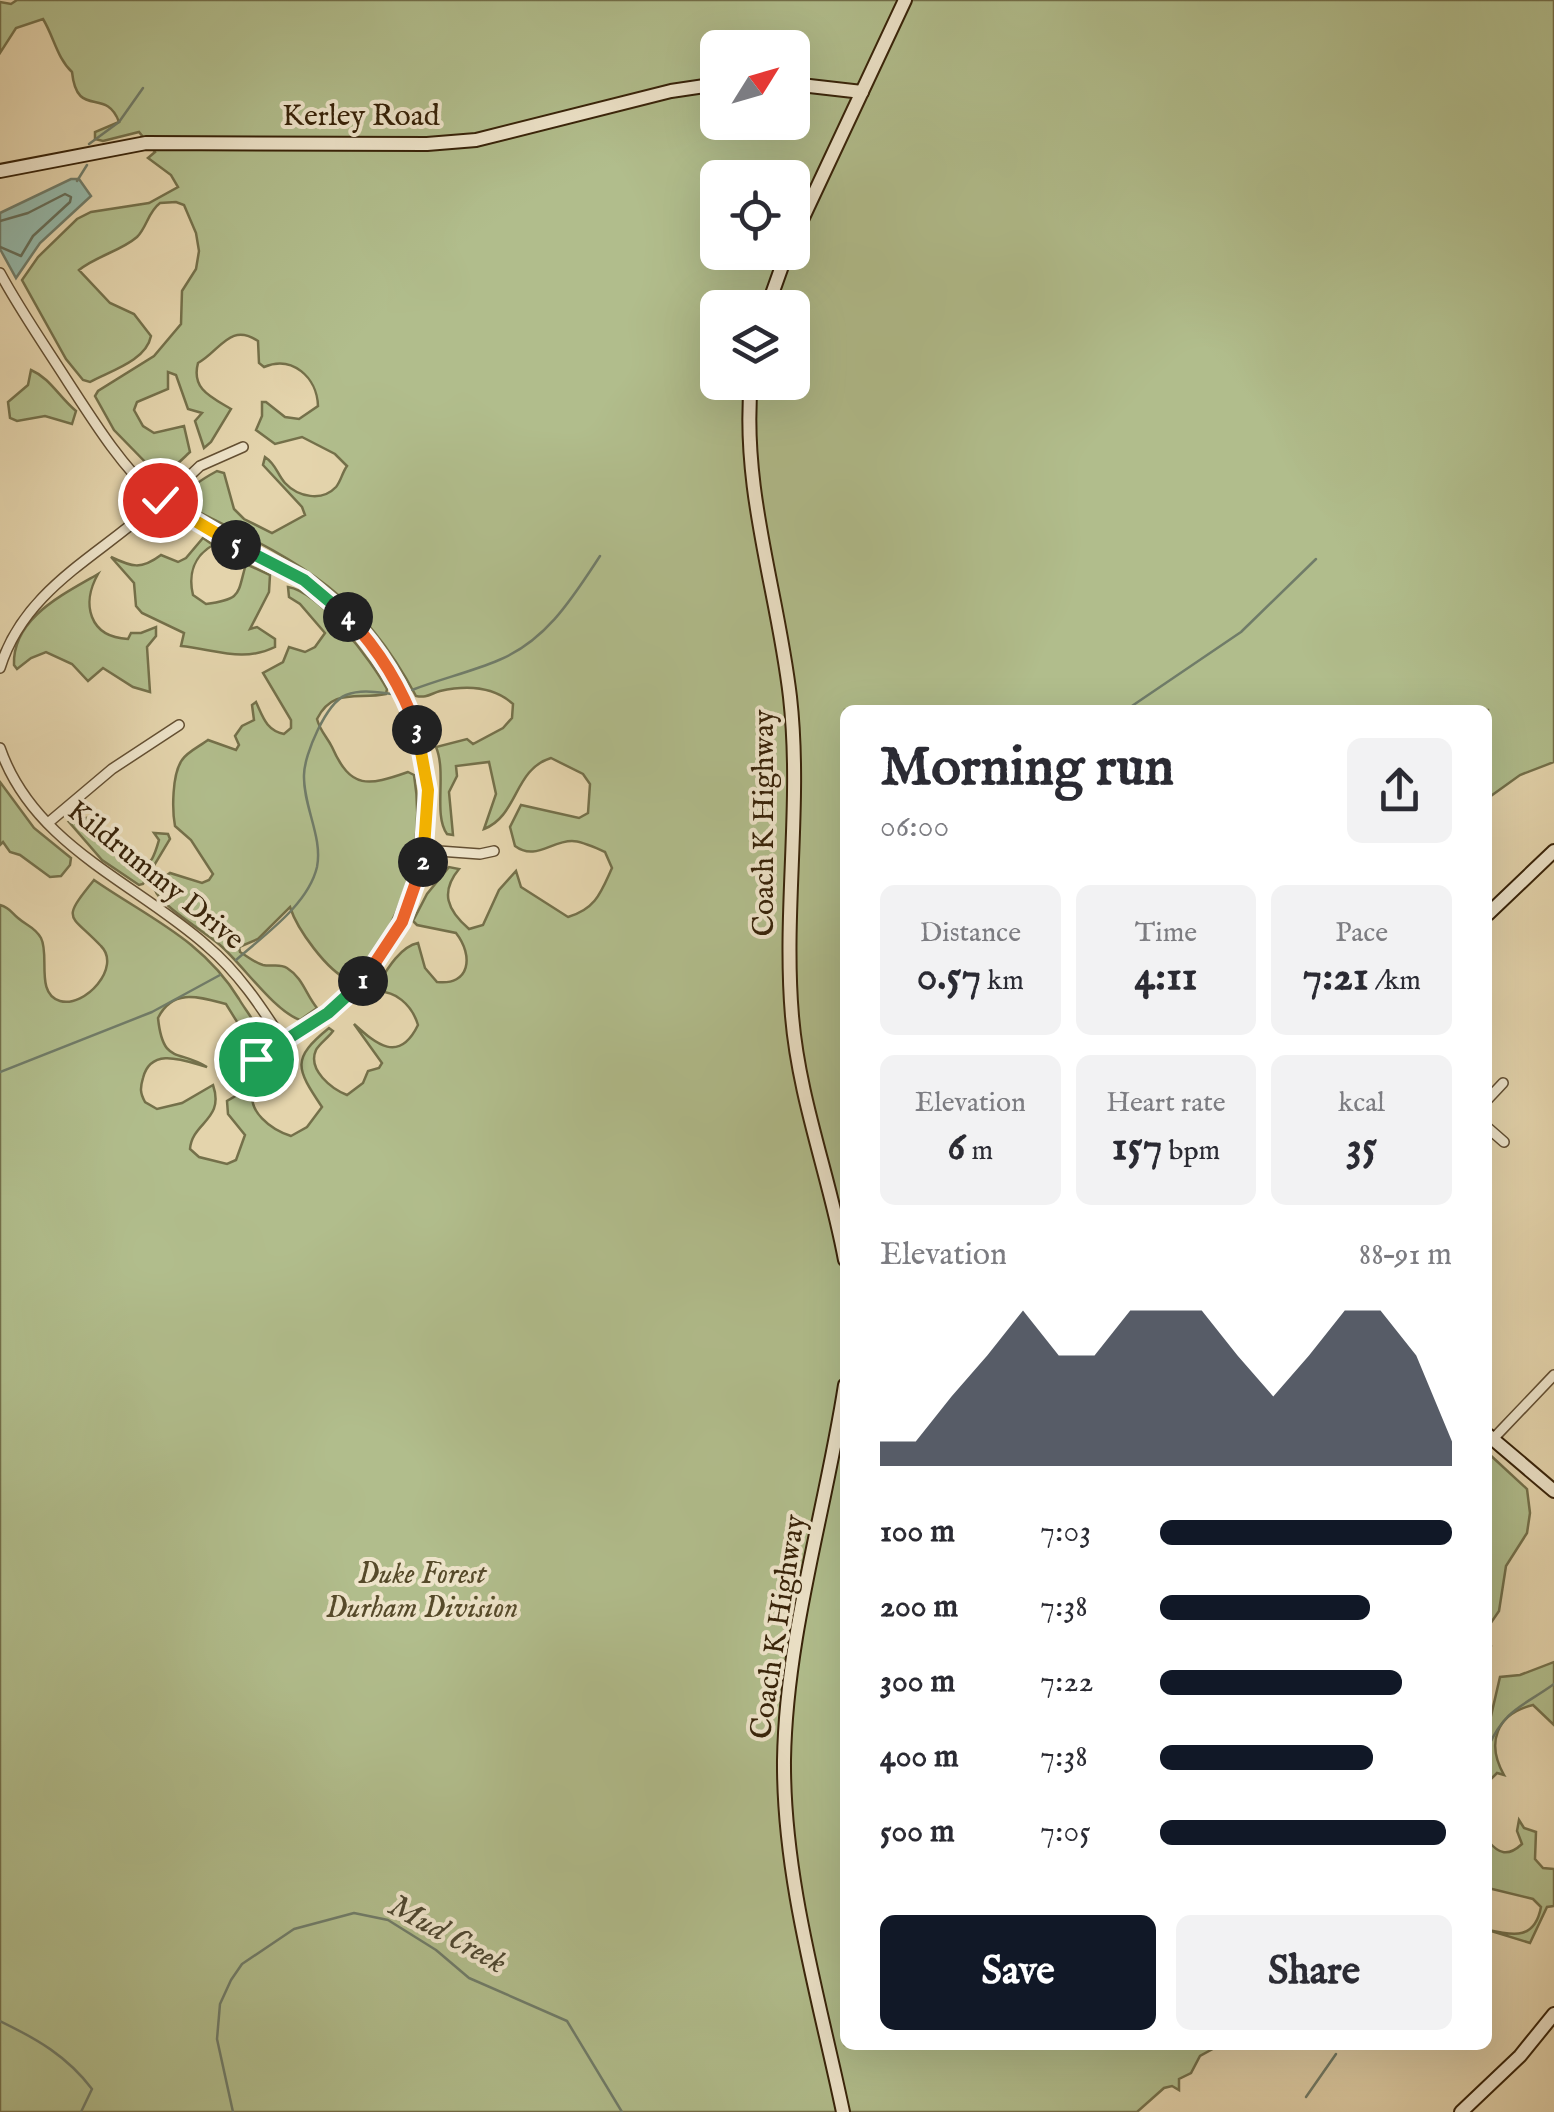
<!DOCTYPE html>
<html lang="en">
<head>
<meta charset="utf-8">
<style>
	body { margin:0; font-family:"IM FELL English",serif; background:#f2f2f3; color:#2b2b33; height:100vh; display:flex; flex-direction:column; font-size:38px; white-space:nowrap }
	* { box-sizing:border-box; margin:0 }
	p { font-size:32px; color:#7c7c81 }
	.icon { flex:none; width:55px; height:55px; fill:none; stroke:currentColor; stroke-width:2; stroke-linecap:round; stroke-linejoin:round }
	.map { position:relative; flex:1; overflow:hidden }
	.drawer { position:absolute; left:840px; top:705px; width:652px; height:1345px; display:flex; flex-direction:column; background:#fff; border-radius:15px; box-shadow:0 10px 40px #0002 }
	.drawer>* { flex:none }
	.needle { width:65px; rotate:53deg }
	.fabs { position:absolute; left:700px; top:30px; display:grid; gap:20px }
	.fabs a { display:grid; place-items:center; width:110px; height:110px; border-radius:15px; background:#fff; box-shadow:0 10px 40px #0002; font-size:50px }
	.pin { position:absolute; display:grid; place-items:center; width:85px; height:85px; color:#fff; margin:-42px; border:5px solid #fff; border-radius:50%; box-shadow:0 2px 10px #0007 }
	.km { position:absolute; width:50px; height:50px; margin:-25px; border-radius:50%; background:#222; color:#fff; font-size:28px; line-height:50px; text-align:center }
	.round { display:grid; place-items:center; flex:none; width:105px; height:105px; border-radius:15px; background:#f2f2f3 }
	.headline { display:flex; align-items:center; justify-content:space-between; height:170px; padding:0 40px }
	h1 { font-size:55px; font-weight:700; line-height:75px }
	.metrics { display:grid; grid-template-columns:repeat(3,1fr); gap:15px; height:170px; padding:10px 40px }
	.metrics div { display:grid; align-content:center; border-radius:15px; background:#f2f2f3; text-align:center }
	.metrics b { font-size:42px; font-weight:700 }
	.metrics small { font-size:28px; font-weight:400 }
	.metrics p { font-size:28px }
	.chart { height:280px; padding:20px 40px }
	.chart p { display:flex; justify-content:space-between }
	.chart svg { width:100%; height:180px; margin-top:10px; fill:#111827; opacity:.7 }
	.action { display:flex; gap:20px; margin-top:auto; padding:20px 40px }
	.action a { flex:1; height:115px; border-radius:15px; background:#111827; color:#fff; font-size:40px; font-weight:700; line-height:115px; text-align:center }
	.action a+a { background:#f2f2f3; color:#2b2b33 }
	ul { padding:0 40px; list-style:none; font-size:32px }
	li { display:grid; grid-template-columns:160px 120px 1fr; align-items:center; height:75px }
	li i { height:25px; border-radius:12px; background:#111827 }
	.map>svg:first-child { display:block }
</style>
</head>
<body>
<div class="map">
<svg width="1554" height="2112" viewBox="0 0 1554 2112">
	<rect width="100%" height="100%" fill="#e4d4ac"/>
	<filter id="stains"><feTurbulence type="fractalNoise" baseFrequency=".002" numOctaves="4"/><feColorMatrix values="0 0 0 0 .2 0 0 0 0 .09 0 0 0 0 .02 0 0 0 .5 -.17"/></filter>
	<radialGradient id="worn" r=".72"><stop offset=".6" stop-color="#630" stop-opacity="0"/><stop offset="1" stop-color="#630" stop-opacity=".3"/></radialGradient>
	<g fill="#b1bd8c" stroke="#74704a" stroke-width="2.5" fill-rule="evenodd">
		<path d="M17,0H1554V762L1520,775L1488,798V710H845V2045H1220L1200,2056L1191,2073L1179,2079V2090L1172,2086L1164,2088L1137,2112H0V905C10,908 11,912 18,918C27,926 35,927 41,938C50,955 35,994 60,1001C85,1008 122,967 101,946C70,913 60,922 94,880C149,918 203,940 239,999C247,1013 259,1024 259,1041H250L247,1038L226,1004C199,997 173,988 158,1018C163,1065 178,1049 207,1067C185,1061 151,1046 143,1078C140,1088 140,1093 145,1102L157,1109L182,1103L213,1085C225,1120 192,1122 190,1149L199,1157L227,1164L236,1160L245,1135L228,1114L227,1101L244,1091L270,1059C267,1072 258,1077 254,1088C245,1111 272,1130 291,1136L307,1127L322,1107C296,1068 291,1059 329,1028L333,1031C329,1037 319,1044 316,1050C307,1070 332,1089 347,1095L363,1083L368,1071L379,1068L382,1063L354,1024C376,1044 399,1064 418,1025C412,1005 395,989 373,992C384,975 398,947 418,943L425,968L437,982C470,986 474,956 456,933L417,925L413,921L427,894L449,867L459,869C440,892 447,910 469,929L483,925L499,890L516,871L521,887L568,917C596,909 601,892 612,868L605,852C596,848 582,841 572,841C551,841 535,861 515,846L510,827L521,805L579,818L588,813L590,784L583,774L551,758C514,769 518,816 484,829L496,794L489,762L456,766L457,776L449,792L453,835L447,834C433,815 447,773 436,747L467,739L473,744L503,728L512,718L513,704C493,686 467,685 440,691C430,694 427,698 416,696C360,591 300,563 199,512L185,502C184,489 206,477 217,471L224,473L234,509L244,519L272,533L305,515L302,507L263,465L265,457C276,464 277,474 285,483C298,497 322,502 336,487C341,481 342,473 347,466L335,454L302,437L275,444L256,430L262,416V402H266L285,417L299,419L318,406C317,377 292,355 264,367L259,363L258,341C230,322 220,351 198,363C191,389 211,397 231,409L211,442L204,448L195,421L202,413L188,409L176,375L168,372V389L137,402L134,410L143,426L154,433L184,426L190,452C180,461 169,475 154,471L114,430L95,396L98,391L154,356L181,324L182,291L196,269L199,251L196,233L184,205L176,202L160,203C148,212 147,227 137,237C121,251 96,256 79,270L110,303L134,314L151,336C146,361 110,371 90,382L83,380L66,359L22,280L38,257L77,219L91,212L149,203L178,187L171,175L148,158L155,152L139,132L103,141L95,139V132L119,122C106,86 77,120 72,72C57,58 54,37 43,19L16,28L0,53V2L11,4ZM718,48H792V122H718ZM718,178H792V252H718ZM718,308H792V382H718Z"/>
		<path d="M31,370C50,378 59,397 76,411L72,424L45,416L17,421L10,418L8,402L28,385Z"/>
		<path d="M203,538L213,545C194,556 188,574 193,595L206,604C243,599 237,594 246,564L270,575L269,592L250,629L257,627L275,639V647C243,663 214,649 181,646L184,633L142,613L136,606L134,583L111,557C132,567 141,570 161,555L178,562L186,558Z"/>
		<path d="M98,574C81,604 89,637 128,639L131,633H141L156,627V636L147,647L150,692L133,687L103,668L88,681L72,664L46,652L31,658L17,669L14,665C12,618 64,594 98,574Z"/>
		<path d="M288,587C320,592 372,661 387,689L386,694C358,700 333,687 317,719C320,731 327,737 332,747C351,790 368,786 408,772L414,775C426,845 402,931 349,980C327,971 297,929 290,907L258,939L239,947L240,952C247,956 255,963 263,965C272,967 279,963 287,968C303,978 306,995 317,1008L300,1020C274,1011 243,965 220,945C205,932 160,905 155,890L160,880L170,873L202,883L209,880L213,874L191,840L175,826C172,810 172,774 182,760C187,752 200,746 208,740L236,750L239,745L235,736L242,726L254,720L252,705L256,702C263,717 266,730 284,734L291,728V720L263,673L283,662L289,647L305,652L315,647L325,633L300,604L289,597Z"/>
		<polygon points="0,782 34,828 71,858 70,865 61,876 50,877 20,855 10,852 3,842 0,845"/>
		<path d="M99,815L101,821L95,834L128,866L138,870C152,865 155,854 159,840L154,833L168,834L170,839L143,884L139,885L102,860L69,822Z"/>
		<polygon points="1488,1453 1527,1489 1530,1513 1527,1533 1506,1566 1499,1611 1488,1627 1491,1646 1488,1658"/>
		<path d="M1554,1662V1725L1533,1705C1496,1714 1486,1743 1504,1775L1497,1773L1488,1782V1729L1500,1677L1520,1675Z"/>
		<path d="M1519,1820L1524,1828L1536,1832L1535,1859L1543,1868L1554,1869V1906L1547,1907L1530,1943L1488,1930C1515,1936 1535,1939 1541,1907L1533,1899L1488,1888V1841C1499,1854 1508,1857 1522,1844L1517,1831Z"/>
	</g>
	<polygon fill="#95b8a9" stroke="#707c69" stroke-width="2.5" points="71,179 79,179 91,196 40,243 16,278 0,249 0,213"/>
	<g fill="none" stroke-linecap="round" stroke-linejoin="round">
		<polyline stroke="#666e59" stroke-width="2.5" points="0,221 28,213 65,194 71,197 70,202 33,236 21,256 0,247"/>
		<g stroke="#707c69" stroke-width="2.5">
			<polyline points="89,144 119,122 143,88"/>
			<polyline points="77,181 87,165"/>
			<path d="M412,690C440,679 471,672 499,660C547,640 573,597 600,556"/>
			<polyline points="1126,710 1241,632 1316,559"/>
			<path d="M236,960C264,935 308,905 317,867C323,837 303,806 304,775C304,755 326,703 346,695C361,689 376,692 392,694"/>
			<polyline points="0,1072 152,1012 220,975"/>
			<path d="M1488,1747C1506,1708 1522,1707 1554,1684"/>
			<path d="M0,2021C37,2039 67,2056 92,2089L81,2112"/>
			<polyline points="1306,2097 1336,2054"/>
			<polyline points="233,2112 217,2039 220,2004 231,1980 242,1964 294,1929 354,1913 388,1920 436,1950 469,1978 567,2021 622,2112"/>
		</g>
		<defs>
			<g id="street">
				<path d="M0,273C20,310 45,346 68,382C94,422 120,464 155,496C206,542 278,557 331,601C444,696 463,876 359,986C324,1023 276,1045 235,1073"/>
				<polyline points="162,502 200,466 243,447"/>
				<path d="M0,668C25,587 102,555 160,500"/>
				<path d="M0,748C34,846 135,882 207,946C239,973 261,1007 284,1042"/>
				<polyline points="48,823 112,769 179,725"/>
				<polyline points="425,850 480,854 494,851"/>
				<polyline points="1488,1099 1503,1083"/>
				<polyline points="1488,1128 1504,1142"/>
				<polyline points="1492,1440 1554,1375"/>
			</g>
			<g id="secondary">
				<polyline points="792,84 862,92"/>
				<polyline points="0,171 146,143 427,144 476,140 671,91 718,84"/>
				<polyline points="792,241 905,0"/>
				<polyline points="767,308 787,252"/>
				<path d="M751,382C741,490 778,592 790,697C802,803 783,910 792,1016C799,1100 830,1178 845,1260"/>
				<polyline points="1488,914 1554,851"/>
				<polyline points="1488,1435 1554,1491"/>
				<path d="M843,2112C819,1998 783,1878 784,1760C786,1634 826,1509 845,1385"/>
				<polyline points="1461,2112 1520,2056 1554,2014"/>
			</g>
		</defs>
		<use href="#street" stroke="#634f32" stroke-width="12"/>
		<use href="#secondary" stroke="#382309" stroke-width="16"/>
		<use href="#street" stroke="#ede3c9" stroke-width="9"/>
		<use href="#secondary" stroke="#ede3c9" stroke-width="12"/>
	</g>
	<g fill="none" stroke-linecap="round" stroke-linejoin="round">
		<defs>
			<polyline id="split-1" points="256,1059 328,1013 363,981"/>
			<polyline id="split-2" points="363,981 402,922 423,862"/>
			<polyline id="split-3" points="417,730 428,790 423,862"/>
			<path id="split-4" d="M348,617C379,650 402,687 417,730"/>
			<polyline id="split-5" points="236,545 304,580 348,617"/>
			<polyline id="split-6" points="160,500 236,545"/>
		</defs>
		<use href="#split-1" stroke="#fff" stroke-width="20"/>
		<use href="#split-2" stroke="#fff" stroke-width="20"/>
		<use href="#split-3" stroke="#fff" stroke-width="20"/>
		<use href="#split-4" stroke="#fff" stroke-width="20"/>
		<use href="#split-5" stroke="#fff" stroke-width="20"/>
		<use href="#split-6" stroke="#fff" stroke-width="20"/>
		<use href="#split-1" stroke="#22a559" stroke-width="12"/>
		<use href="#split-2" stroke="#f0652b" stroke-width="12"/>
		<use href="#split-3" stroke="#f5b400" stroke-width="12"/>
		<use href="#split-4" stroke="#f0652b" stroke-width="12"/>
		<use href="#split-5" stroke="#22a559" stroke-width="12"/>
		<use href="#split-6" stroke="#f5b400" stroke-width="12"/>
	</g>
	<g text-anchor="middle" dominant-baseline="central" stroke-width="8" stroke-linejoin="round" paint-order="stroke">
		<g font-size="30" fill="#382309" stroke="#ede3c9">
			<text x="361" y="117">Kerley Road</text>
			<text transform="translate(765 823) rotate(-90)">Coach K Highway</text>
			<text transform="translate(155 876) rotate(39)">Kildrummy Drive</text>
			<text transform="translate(779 1627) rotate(-81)">Coach K Highway</text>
		</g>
		<g font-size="30" font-style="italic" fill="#564a2a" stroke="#ede3c9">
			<text x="422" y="1575">Duke Forest<tspan x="422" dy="34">Durham Division</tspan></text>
		</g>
		<g font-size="32" font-style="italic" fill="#4f4831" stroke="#ede3c9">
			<text transform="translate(447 1935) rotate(29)">Mud Creek</text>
		</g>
	</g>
	<rect width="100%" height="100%" filter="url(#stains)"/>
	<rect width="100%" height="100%" fill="url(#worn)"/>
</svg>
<div class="fabs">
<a><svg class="needle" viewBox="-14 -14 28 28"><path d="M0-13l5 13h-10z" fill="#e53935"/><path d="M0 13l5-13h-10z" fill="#7c7c81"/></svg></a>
<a><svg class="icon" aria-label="locate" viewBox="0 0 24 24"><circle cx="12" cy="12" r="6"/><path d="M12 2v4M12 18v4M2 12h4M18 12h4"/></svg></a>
<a><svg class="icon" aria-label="layers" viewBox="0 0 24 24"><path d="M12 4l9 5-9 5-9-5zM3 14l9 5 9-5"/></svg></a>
</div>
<div class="pin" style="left:256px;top:1059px;background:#1e9e55"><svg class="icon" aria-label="arrive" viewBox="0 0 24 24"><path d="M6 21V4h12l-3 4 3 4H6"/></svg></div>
<div class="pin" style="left:160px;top:500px;background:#d93025"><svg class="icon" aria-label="check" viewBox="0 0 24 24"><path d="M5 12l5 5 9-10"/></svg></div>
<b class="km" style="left:363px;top:981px">1</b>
<b class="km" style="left:423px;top:862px">2</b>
<b class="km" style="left:417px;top:730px">3</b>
<b class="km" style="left:348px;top:617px">4</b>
<b class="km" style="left:236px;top:545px">5</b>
<section class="drawer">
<div class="headline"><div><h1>Morning run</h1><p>06:00</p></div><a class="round"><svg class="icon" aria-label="share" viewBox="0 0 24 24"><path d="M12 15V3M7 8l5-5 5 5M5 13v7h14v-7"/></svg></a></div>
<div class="metrics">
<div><p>Distance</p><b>0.57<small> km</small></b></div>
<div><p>Time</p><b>4:11</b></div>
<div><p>Pace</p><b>7:21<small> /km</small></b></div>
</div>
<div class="metrics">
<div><p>Elevation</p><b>6<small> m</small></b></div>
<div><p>Heart rate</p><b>157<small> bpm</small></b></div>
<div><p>kcal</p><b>35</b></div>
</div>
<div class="chart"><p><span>Elevation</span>88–91 m</p>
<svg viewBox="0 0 160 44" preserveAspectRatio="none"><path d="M0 44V38L10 38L20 27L30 17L40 6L50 17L60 17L70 6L80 6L90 6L100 17L110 27L120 17L130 6L140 6L150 17L160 38V44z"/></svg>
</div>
<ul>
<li><b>100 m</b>7:03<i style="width:100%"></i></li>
<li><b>200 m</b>7:38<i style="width:72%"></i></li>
<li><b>300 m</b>7:22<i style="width:83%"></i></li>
<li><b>400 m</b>7:38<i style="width:73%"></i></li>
<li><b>500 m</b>7:05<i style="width:98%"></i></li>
</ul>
<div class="action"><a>Save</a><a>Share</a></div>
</section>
</div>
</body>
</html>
